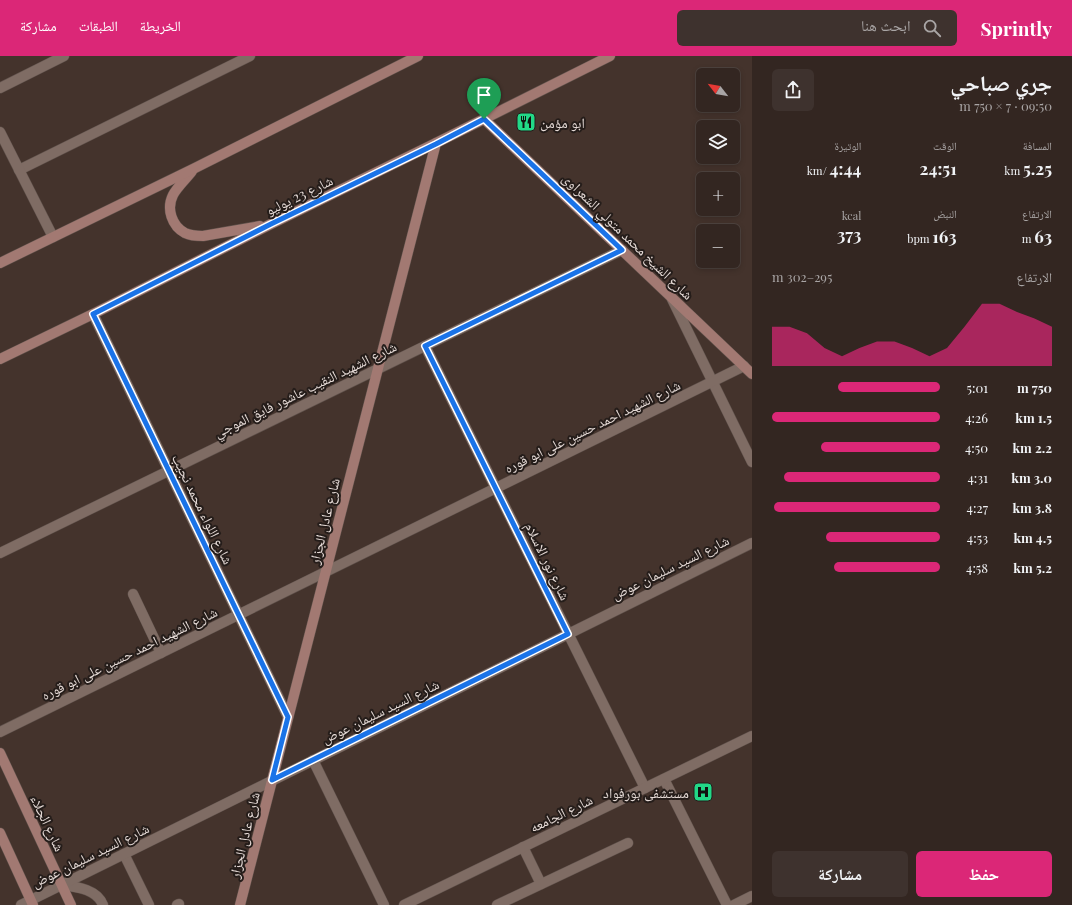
<!DOCTYPE html>
<html lang="ar">
<head>
<meta charset="utf-8">
<style>
	body { margin:0; font-family:"Playfair Display","Noto Naskh Arabic",serif; background:#3e322e; color:#f1f3f6; direction:rtl; height:100vh; display:flex; flex-direction:column; font-size:15px; white-space:nowrap }
	* { box-sizing:border-box; margin:0 }
	p { font-size:13px; color:#a9a5a5 }
	.icon { flex:none; width:22px; height:22px; fill:none; stroke:currentColor; stroke-width:2; stroke-linecap:round; stroke-linejoin:round }
	.map { position:relative; flex:1; overflow:hidden; direction:ltr }
	.sheet { display:flex; flex-direction:column; background:#332621; width:320px }
	.sheet>* { flex:none }
	.needle { width:26px; rotate:301deg }
	.buttons { position:absolute; left:696px; top:12px; display:grid; gap:8px }
	.buttons a { display:grid; place-items:center; width:44px; height:44px; border-radius:6px; background:#332621; box-shadow:0 2px 6px #0003,0 0 0 1px #4e433f; font-size:20px }
	.pin { position:absolute; display:grid; place-items:center; width:34px; height:34px; color:#fff; margin:-41px -17px; border-radius:50% 50% 50% 0; rotate:-45deg; box-shadow:0 0 4px #0007 }
	.pin .icon { rotate:45deg }
	.round { display:grid; place-items:center; flex:none; width:42px; height:42px; border-radius:6px; background:#3e322e }
	.overview { display:flex; align-items:center; justify-content:space-between; height:68px; padding:0 20px }
	h1 { font-size:22px; font-weight:700; line-height:30px }
	.stats { display:grid; grid-template-columns:repeat(3,1fr); gap:6px; height:68px; padding:4px 20px }
	.stats div { display:grid; align-content:center }
	.stats b { font-size:17px; font-weight:700 }
	.stats small { font-size:11px; font-weight:400 }
	.stats p { font-size:11px }
	.chart { height:112px; padding:8px 20px }
	.chart p { display:flex; justify-content:space-between }
	.chart svg { width:100%; height:72px; margin-top:4px; fill:#db2777; opacity:.7 }
	.primary-button { display:flex; gap:8px; margin-top:auto; padding:8px 20px }
	.primary-button a { flex:1; height:46px; border-radius:6px; background:#db2777; color:#fff; font-size:16px; font-weight:700; line-height:46px; text-align:center }
	.primary-button a+a { background:#3e322e; color:#f1f3f6 }
	ul { padding:0 20px; list-style:none; font-size:13px }
	li { display:grid; grid-template-columns:64px 48px 1fr; align-items:center; height:30px }
	li i { height:10px; border-radius:5px; background:#db2777 }
	header { display:flex; align-items:center; gap:24px; box-sizing:border-box; height:56px; padding:0 20px; background:#db2777; color:#fff }
	header strong { font-size:19px }
	nav { display:flex; gap:22px; margin-inline-start:auto; font-size:14px }
	.search { width:280px; height:36px; background:#3e322e; display:flex; align-items:center; gap:10px; box-sizing:border-box; padding:0 14px; border-radius:6px; color:#a9a5a5; font-size:15px }
	main { display:flex; flex:1; min-height:0 }
	.map>svg:first-child { display:block }
</style>
</head>
<body>
<header>
<strong>Sprintly</strong>
<div class="search"><svg class="icon" aria-label="search" viewBox="0 0 24 24"><circle cx="10" cy="10" r="6"/><path d="M15 15l6 6"/></svg>ابحث هنا</div>
<nav><a>الخريطة</a><a>الطبقات</a><a>مشاركة</a></nav>
</header>
<main>
<section class="sheet">
<div class="overview"><div><h1>جري صباحي</h1><p>09:50 · 7 × 750 m</p></div><a class="round"><svg class="icon" aria-label="share" viewBox="0 0 24 24"><path d="M12 15V3M7 8l5-5 5 5M5 13v7h14v-7"/></svg></a></div>
<div class="stats">
<div><p>المسافة</p><b>5.25<small> km</small></b></div>
<div><p>الوقت</p><b>24:51</b></div>
<div><p>الوتيرة</p><b>4:44<small> /km</small></b></div>
</div>
<div class="stats">
<div><p>الارتفاع</p><b>63<small> m</small></b></div>
<div><p>النبض</p><b>163<small> bpm</small></b></div>
<div><p>kcal</p><b>373</b></div>
</div>
<div class="chart"><p><span>الارتفاع</span>295–302 m</p>
<svg viewBox="0 0 160 44" preserveAspectRatio="none"><path d="M0 44V20L10 20L20 24L30 33L40 38L50 33L60 29L70 29L80 33L90 38L100 33L110 20L120 6L130 6L140 11L150 15L160 20V44z"/></svg>
</div>
<ul>
<li><b>750 m</b>5:01<i style="width:61%"></i></li>
<li><b>1.5 km</b>4:26<i style="width:100%"></i></li>
<li><b>2.2 km</b>4:50<i style="width:71%"></i></li>
<li><b>3.0 km</b>4:31<i style="width:93%"></i></li>
<li><b>3.8 km</b>4:27<i style="width:99%"></i></li>
<li><b>4.5 km</b>4:53<i style="width:68%"></i></li>
<li><b>5.2 km</b>4:58<i style="width:63%"></i></li>
</ul>
<div class="primary-button"><a>حفظ</a><a>مشاركة</a></div>
</section>
<div class="map">
<svg width="752" height="849" viewBox="0 0 752 849">
	<rect width="100%" height="100%" fill="#44332c"/>
	<g fill="none" stroke-linecap="round" stroke-linejoin="round">
		<defs>
			<g id="lane">
				<polyline points="19,114 250,0"/>
				<polyline points="133,538 161,597"/>
				<polyline points="523,791 541,828"/>
				<polyline points="124,798 149,849"/>
				<path d="M62,829C77,831 97,833 103,849"/>
				<polyline points="177,849 179,848"/>
				<polyline points="497,849 628,787"/>
			</g>
			<g id="street">
				<polyline points="0,32 64,0"/>
				<polyline points="0,76 53,181"/>
				<polyline points="672,243 752,406"/>
				<polyline points="93,258 288,661"/>
				<polyline points="425,290 645,732"/>
				<polyline points="0,497 622,194"/>
				<polyline points="0,676 744,310"/>
				<polyline points="313,704 384,849"/>
				<polyline points="664,723 727,849"/>
				<polyline points="21,849 752,487"/>
				<polyline points="404,849 752,680"/>
				<polyline points="734,849 752,840"/>
			</g>
			<g id="secondary">
				<polyline points="484,63 752,318"/>
				<path d="M192,115C187,122 177,131 173,139C166,153 172,170 185,177C191,180 197,180 203,180L260,170"/>
				<polyline points="0,207 195,112 418,0"/>
				<polyline points="0,303 93,258 271,168 436,87 610,0"/>
				<polyline points="0,697 71,849"/>
				<polyline points="0,777 33,849"/>
				<polyline points="240,849 436,87"/>
			</g>
		</defs>
		<use href="#lane" stroke="#5f514b" stroke-width="11"/>
		<use href="#street" stroke="#5f514b" stroke-width="11"/>
		<use href="#secondary" stroke="#5f514b" stroke-width="11"/>
		<use href="#lane" stroke="#7f6c64" stroke-width="10"/>
		<use href="#street" stroke="#7f6c64" stroke-width="10"/>
		<use href="#secondary" stroke="#a27972" stroke-width="10"/>
	</g>
	<g fill="none" stroke-linecap="round" stroke-linejoin="round">
		<defs>
			<polygon id="route" points="484,63 622,194 425,290 568,578 272,724 288,661 93,258 271,168 436,88"/>
		</defs>
		<use href="#route" stroke="#fff" stroke-width="8"/>
		<use href="#route" stroke="#1a73e8" stroke-width="5"/>
	</g>
	<defs>
		<symbol id="restaurant-square" viewBox="-11 -11 22 22"><rect x="-9" y="-9" width="18" height="18" rx="4" fill="#22d887" stroke="#251d1a"/><path d="M-5-6h1v4h1v-4h1v4h1v-4h1v5L-1.5 .5V6h-2V.5L-5-1ZM5-6V6H3V1.5H1.5Q1.5-4 5-6Z" fill="#111"/></symbol>
		<symbol id="hospital-square" viewBox="-11 -11 22 22"><rect x="-9" y="-9" width="18" height="18" rx="4" fill="#22d887" stroke="#251d1a"/><path d="M-5-5h3v3.5h4V-5h3V5h-3V1.5h-4V5h-3Z" fill="#111"/></symbol>
	</defs>
	<g fill-rule="evenodd">
		<use href="#restaurant-square" x="515" y="55" width="22" height="22"/>
		<use href="#hospital-square" x="692" y="725" width="22" height="22"/>
	</g>
	<g text-anchor="middle" dominant-baseline="central" stroke-width="4" stroke-linejoin="round" paint-order="stroke">
		<g font-size="14" fill="#e6dbd7" stroke="#251d1a" text-anchor="start">
			<text x="540" y="66">ابو مؤمن</text>
			<text x="689" y="736" text-anchor="end">مستشفى بورفواد</text>
		</g>
		<g font-size="14" fill="#e6dbd7" stroke="#251d1a">
			<text transform="translate(299 139) rotate(-26)">شارع 23 يوليو</text>
			<text transform="translate(628 180) rotate(44)">شارع الشيخ محمد متولي الشعراوى</text>
			<text transform="translate(305 333) rotate(-26)">شارع الشهيد النقيب عاشور فايق الموجي</text>
			<text transform="translate(592 370) rotate(-26)">شارع الشهيد احمد حسين على ابو قوره</text>
			<text transform="translate(203 453) rotate(64)">شارع اللواء محمد نجيب</text>
			<text transform="translate(324 465) rotate(-76)">شارع عادل الجزار</text>
			<text transform="translate(548 505) rotate(64)">شارع نور الاسلام</text>
			<text transform="translate(670 511) rotate(-26)">شارع السيد سليمان عوض</text>
			<text transform="translate(129 597) rotate(-26)">شارع الشهيد احمد حسين على ابو قوره</text>
			<text transform="translate(380 655) rotate(-26)">شارع السيد سليمان عوض</text>
			<text transform="translate(561 757) rotate(-26)">شارع الجامعه</text>
			<text transform="translate(48 767) rotate(65)">شارع الجلاء</text>
			<text transform="translate(244 779) rotate(-76)">شارع عادل الجزار</text>
			<text transform="translate(90 799) rotate(-26)">شارع السيد سليمان عوض</text>
		</g>
	</g>
</svg>
<div class="buttons">
<a><svg class="needle" viewBox="-14 -14 28 28"><path d="M0-13l5 13h-10z" fill="#e53935"/><path d="M0 13l5-13h-10z" fill="#a9a5a5"/></svg></a>
<a><svg class="icon" aria-label="layers" viewBox="0 0 24 24"><path d="M12 4l9 5-9 5-9-5zM3 14l9 5 9-5"/></svg></a>
<a>+</a>
<a>−</a>
</div>
<div class="pin" style="left:484px;top:63px;background:#1e9e55"><svg class="icon" aria-label="arrive" viewBox="0 0 24 24"><path d="M6 21V4h12l-3 4 3 4H6"/></svg></div>
</div>
</main>
</body>
</html>
